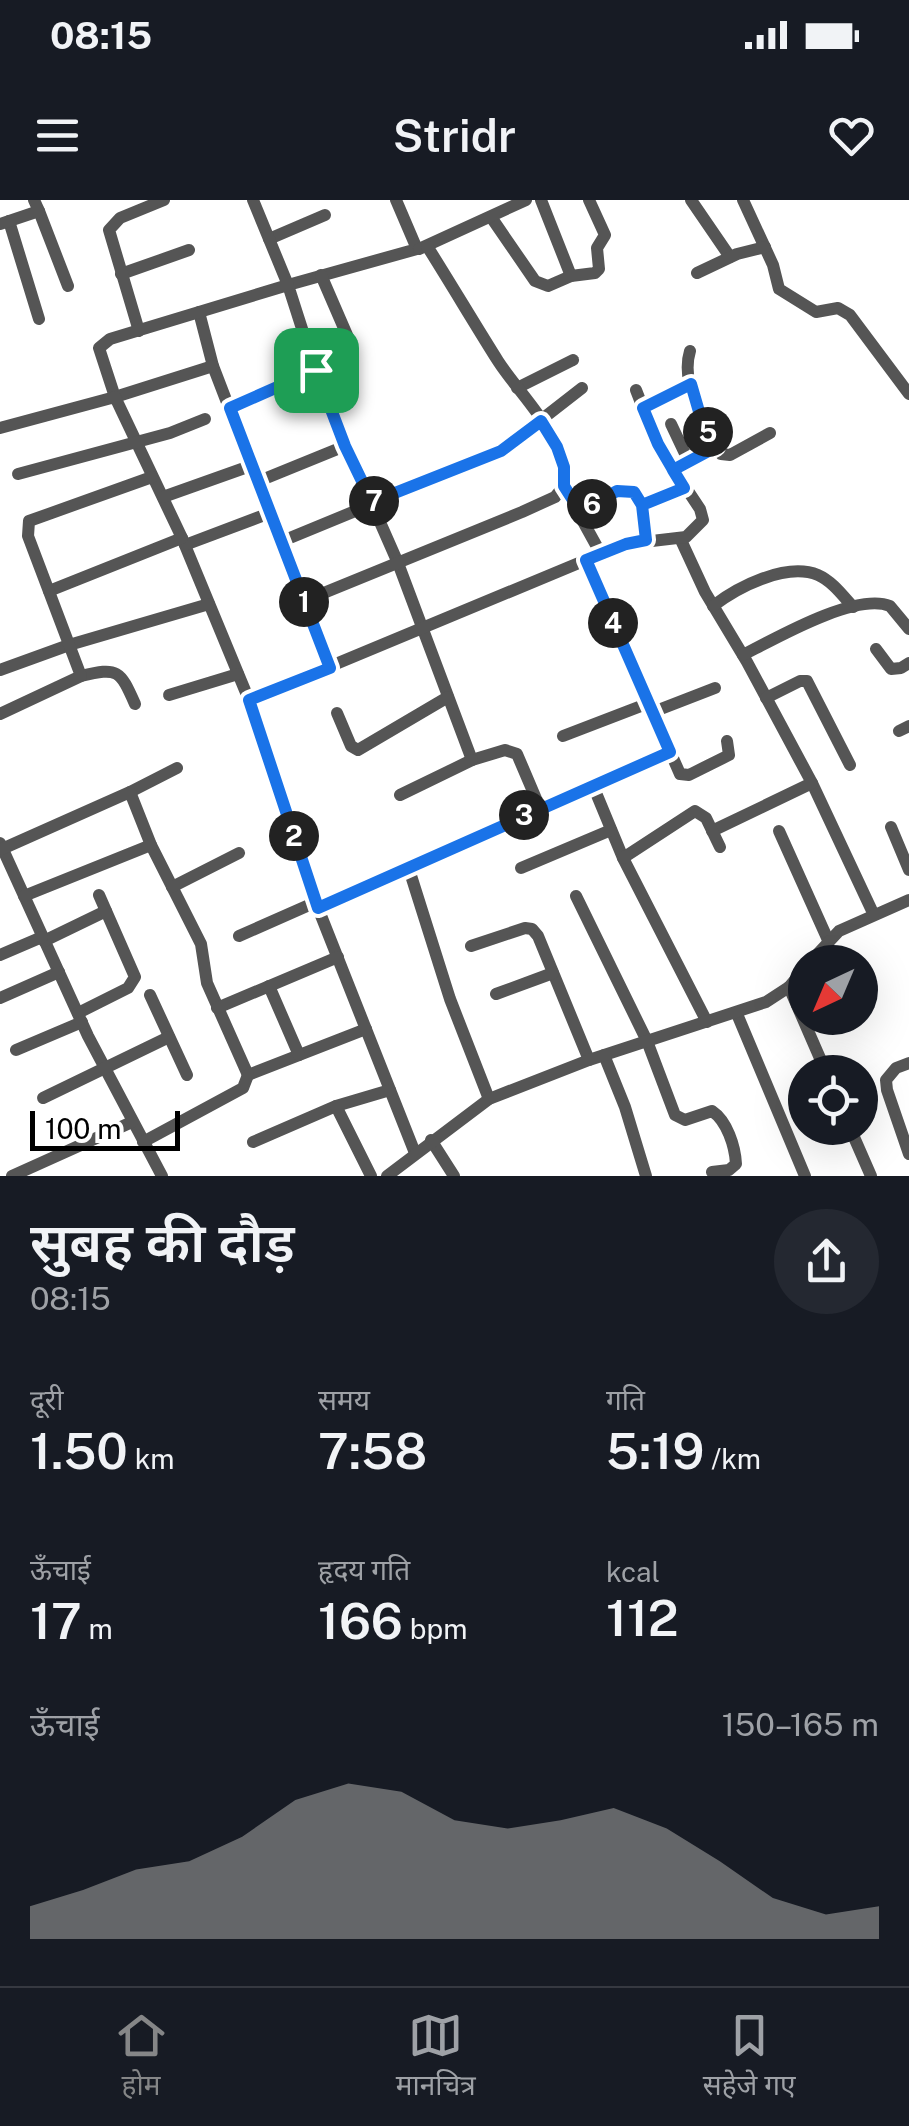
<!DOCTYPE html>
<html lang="hi">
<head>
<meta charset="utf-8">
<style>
	body { margin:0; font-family:"Public Sans","Noto Sans Devanagari",sans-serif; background:#242831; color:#f1f3f6; height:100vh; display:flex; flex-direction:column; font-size:38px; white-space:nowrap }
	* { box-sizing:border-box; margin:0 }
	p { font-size:32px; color:#9ea1a6 }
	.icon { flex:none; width:55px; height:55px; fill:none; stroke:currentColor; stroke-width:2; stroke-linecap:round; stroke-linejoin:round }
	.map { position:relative; height:976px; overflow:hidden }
	.panel { display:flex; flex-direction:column; background:#171b24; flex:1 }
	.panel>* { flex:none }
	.needle { width:65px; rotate:224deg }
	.buttons { position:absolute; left:788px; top:745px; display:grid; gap:20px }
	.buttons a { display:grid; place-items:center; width:90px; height:90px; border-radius:50%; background:#171b24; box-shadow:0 10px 40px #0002; font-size:50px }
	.scale { position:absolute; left:30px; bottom:25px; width:150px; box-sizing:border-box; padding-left:10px; border:5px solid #000; border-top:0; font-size:28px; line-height:35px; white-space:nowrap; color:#000; -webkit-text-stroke:8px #fff; paint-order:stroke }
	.pin { position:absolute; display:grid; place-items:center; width:85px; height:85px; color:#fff; margin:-42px; border-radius:20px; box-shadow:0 5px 15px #0006 }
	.km { position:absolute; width:50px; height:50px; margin:-25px; border-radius:50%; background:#222; color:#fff; font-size:28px; line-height:50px; text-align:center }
	.round { display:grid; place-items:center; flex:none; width:105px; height:105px; border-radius:52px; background:#242831 }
	.headline { display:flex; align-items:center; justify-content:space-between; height:170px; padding:0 30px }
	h1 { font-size:55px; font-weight:600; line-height:75px }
	.metrics { display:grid; grid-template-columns:repeat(3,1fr); gap:15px; height:170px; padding:10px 30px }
	.metrics div { display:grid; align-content:center }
	.metrics b { font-size:50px; font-weight:600 }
	.metrics small { font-size:28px; font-weight:400 }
	.metrics p { font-size:28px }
	.chart { height:280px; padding:20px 30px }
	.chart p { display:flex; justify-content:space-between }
	.chart svg { width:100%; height:180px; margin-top:10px; fill:#858687; opacity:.7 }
	.status { display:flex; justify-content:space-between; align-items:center; height:70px; padding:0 50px; background:#171b24; direction:ltr }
	.status svg { height:28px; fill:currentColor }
	header { display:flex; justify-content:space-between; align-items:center; height:130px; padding:0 30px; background:#171b24; font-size:45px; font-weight:600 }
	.tabs { display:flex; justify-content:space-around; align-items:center; height:140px; border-top:2px solid #363941; background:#171b24; font-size:28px; color:#9ea1a6 }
	.tabs a { display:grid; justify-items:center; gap:5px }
	.tabs .on { color:#858687 }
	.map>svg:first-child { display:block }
</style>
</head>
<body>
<div class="status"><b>08:15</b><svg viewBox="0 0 49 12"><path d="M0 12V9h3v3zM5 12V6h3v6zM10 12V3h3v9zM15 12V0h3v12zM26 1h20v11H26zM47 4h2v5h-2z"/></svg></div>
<header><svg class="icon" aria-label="menu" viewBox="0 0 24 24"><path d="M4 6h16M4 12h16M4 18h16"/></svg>Stridr<svg class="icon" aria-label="heart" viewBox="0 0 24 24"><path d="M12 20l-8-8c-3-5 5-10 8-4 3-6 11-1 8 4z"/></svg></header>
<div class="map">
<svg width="909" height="976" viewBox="0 0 909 976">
	<rect width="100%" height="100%" fill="#fff"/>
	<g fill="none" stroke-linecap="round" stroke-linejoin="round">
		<g stroke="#555" stroke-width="12">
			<polyline points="396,0 417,49 288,85 321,188 398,363 472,560 505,550 517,554 540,608"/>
			<polyline points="541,0 571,76"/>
			<polyline points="691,0 730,57"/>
			<polyline points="743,0 773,65 779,89 816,112 838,108 850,115 909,194"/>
			<polyline points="39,11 68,86"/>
			<polyline points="491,17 535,81 548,86 571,76 595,73 599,69 597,48 605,35 589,0"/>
			<polyline points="9,21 39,119"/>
			<polyline points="0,24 39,11 34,0"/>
			<polyline points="269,39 325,15"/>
			<polyline points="419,49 526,0"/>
			<polyline points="697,73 737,54 765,47"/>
			<polyline points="121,74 189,50"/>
			<polyline points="199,112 213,166 329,468"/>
			<polyline points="139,131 109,30 120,18 164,0"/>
			<path d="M690,151C680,183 704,227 721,254L730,255L770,233"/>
			<polyline points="213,166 115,197 99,148 110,139 288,85 253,0"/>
			<polyline points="517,188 573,160"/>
			<polyline points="230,208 350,152 350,142 321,75"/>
			<polyline points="643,208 691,184"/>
			<polyline points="671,224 689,262"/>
			<polyline points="0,228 115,197 182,338 249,500 318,708 670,552"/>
			<polyline points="673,270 716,247"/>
			<polyline points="18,274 170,233 205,219"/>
			<polyline points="259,281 345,246"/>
			<polyline points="564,287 601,354"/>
			<polyline points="163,297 253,265"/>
			<polyline points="642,305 684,288"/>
			<polyline points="580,311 617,291 634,292 642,305 646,340"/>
			<polyline points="680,338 705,392 747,462 812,583 873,713"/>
			<polyline points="280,342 501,251 582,188"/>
			<polyline points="185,345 270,313"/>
			<polyline points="586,360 626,344 686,337 703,320 700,309 657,244 636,190"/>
			<polyline points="49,391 182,338"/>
			<path d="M304,401L522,312L555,297L566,284C566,236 522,198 498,161C474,123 451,84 427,46"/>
			<path d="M713,406C738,387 786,362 818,375C832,381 843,396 853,407"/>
			<polyline points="876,449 891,469 901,468 909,463"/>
			<path d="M743,455C776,438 856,392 890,406L909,429"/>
			<polyline points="0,470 69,445 209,404"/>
			<path d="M81,476C118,467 120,470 135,504"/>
			<polyline points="169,495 238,474"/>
			<polyline points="766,498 800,481 807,481 850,565"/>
			<polyline points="249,500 586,360 680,574 689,575 729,555 727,541"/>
			<polyline points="653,512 715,488"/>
			<polyline points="337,513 351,546 358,550 448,497"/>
			<polyline points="0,514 81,476 28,336 29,321 152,277"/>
			<polyline points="899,531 909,526"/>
			<polyline points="563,536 649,503"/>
			<polyline points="594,588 623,658 707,822"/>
			<polyline points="130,592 177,568"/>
			<polyline points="400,595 472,560"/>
			<polyline points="891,627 909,670"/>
			<polyline points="712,631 812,583"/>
			<polyline points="779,631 828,740"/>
			<polyline points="0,643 88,836 162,976"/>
			<polyline points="2,649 130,592 151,645 201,744 207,783 248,875 366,829"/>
			<polyline points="623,658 695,611 706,618 720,647"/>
			<polyline points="408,666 450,799 489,899"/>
			<polyline points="521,668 611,630"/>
			<polyline points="172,687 239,653"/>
			<polyline points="24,696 151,645"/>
			<path d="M576,696L647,841L675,915L685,920L712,911C727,921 735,946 736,964L729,970L712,972"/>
			<polyline points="318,708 415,953"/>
			<polyline points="239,736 316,702"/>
			<polyline points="44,741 106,711"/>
			<polyline points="471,746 525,728 532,729 538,736 589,860"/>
			<polyline points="0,755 42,737"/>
			<polyline points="810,762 839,731 909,700"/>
			<polyline points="269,786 299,855"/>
			<polyline points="789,787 826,872"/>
			<polyline points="496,794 553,773"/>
			<polyline points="150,795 187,875"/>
			<polyline points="0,798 59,772"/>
			<polyline points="217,808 338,757"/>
			<polyline points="78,813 128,788 135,777 99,695"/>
			<polyline points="737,814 805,976"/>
			<polyline points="16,850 82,822"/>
			<polyline points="604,855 625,907 646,976"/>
			<polyline points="909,863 896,868 886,880 887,890 909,954"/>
			<polyline points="43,898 169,837"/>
			<polyline points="850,928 871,976"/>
			<polyline points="431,940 454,976"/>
			<polyline points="143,942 243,888 248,875"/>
			<polyline points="253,942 336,906"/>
			<polyline points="12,976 132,922"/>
			<polyline points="371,976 336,906 390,890"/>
			<polyline points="387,976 489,899 589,860 766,802 789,787 805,768"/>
		</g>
	</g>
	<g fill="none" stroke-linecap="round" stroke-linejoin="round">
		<defs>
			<polyline id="route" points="316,170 230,208 330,468 249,500 318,708 670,552 586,360 626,344 646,340 642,305 684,288 673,270 716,247 700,215 691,184 643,208 658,244 672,268 673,270 684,288 642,305 634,292 617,291 580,311 564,286 564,267 557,247 541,221 501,251 372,302 345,246 316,170"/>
		</defs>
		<use href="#route" stroke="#fff" stroke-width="20"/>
		<use href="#route" stroke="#1a73e8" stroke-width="12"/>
	</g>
</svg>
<div class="buttons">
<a><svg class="needle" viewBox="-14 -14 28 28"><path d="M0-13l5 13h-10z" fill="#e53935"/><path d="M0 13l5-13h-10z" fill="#9ea1a6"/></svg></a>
<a><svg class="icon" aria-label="locate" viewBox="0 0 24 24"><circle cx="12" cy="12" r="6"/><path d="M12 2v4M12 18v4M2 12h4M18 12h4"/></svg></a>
</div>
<div class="scale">100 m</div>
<div class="pin" style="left:316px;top:170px;background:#1e9e55"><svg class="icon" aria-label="arrive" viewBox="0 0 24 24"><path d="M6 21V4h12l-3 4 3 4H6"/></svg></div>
<b class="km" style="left:304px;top:402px">1</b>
<b class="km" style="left:294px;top:636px">2</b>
<b class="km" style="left:524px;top:615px">3</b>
<b class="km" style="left:613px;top:423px">4</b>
<b class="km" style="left:708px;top:232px">5</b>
<b class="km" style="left:592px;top:304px">6</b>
<b class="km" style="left:374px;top:301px">7</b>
</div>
<section class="panel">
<div class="headline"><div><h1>सुबह की दौड़</h1><p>08:15</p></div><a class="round"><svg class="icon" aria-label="share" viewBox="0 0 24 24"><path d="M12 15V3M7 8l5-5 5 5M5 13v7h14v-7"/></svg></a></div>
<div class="metrics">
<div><p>दूरी</p><b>1.50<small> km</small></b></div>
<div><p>समय</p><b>7:58</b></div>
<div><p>गति</p><b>5:19<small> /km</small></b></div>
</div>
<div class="metrics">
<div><p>ऊँचाई</p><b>17<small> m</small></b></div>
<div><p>हृदय गति</p><b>166<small> bpm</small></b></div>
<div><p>kcal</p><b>112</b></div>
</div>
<div class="chart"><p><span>ऊँचाई</span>150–165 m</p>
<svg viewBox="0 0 160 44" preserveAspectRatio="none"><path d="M0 44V36L10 32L20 27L30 25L40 19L50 10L60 6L70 8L80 15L90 17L100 15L110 12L120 17L130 25L140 34L150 38L160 36V44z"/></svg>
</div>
</section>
<nav class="tabs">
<a class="on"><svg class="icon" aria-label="home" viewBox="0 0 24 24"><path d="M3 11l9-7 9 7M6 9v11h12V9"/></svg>होम</a>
<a><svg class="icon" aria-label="map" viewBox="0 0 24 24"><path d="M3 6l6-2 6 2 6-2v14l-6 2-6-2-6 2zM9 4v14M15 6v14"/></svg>मानचित्र</a>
<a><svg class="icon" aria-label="saved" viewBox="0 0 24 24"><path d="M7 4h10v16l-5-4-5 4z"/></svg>सहेजे गए</a>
</nav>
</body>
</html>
